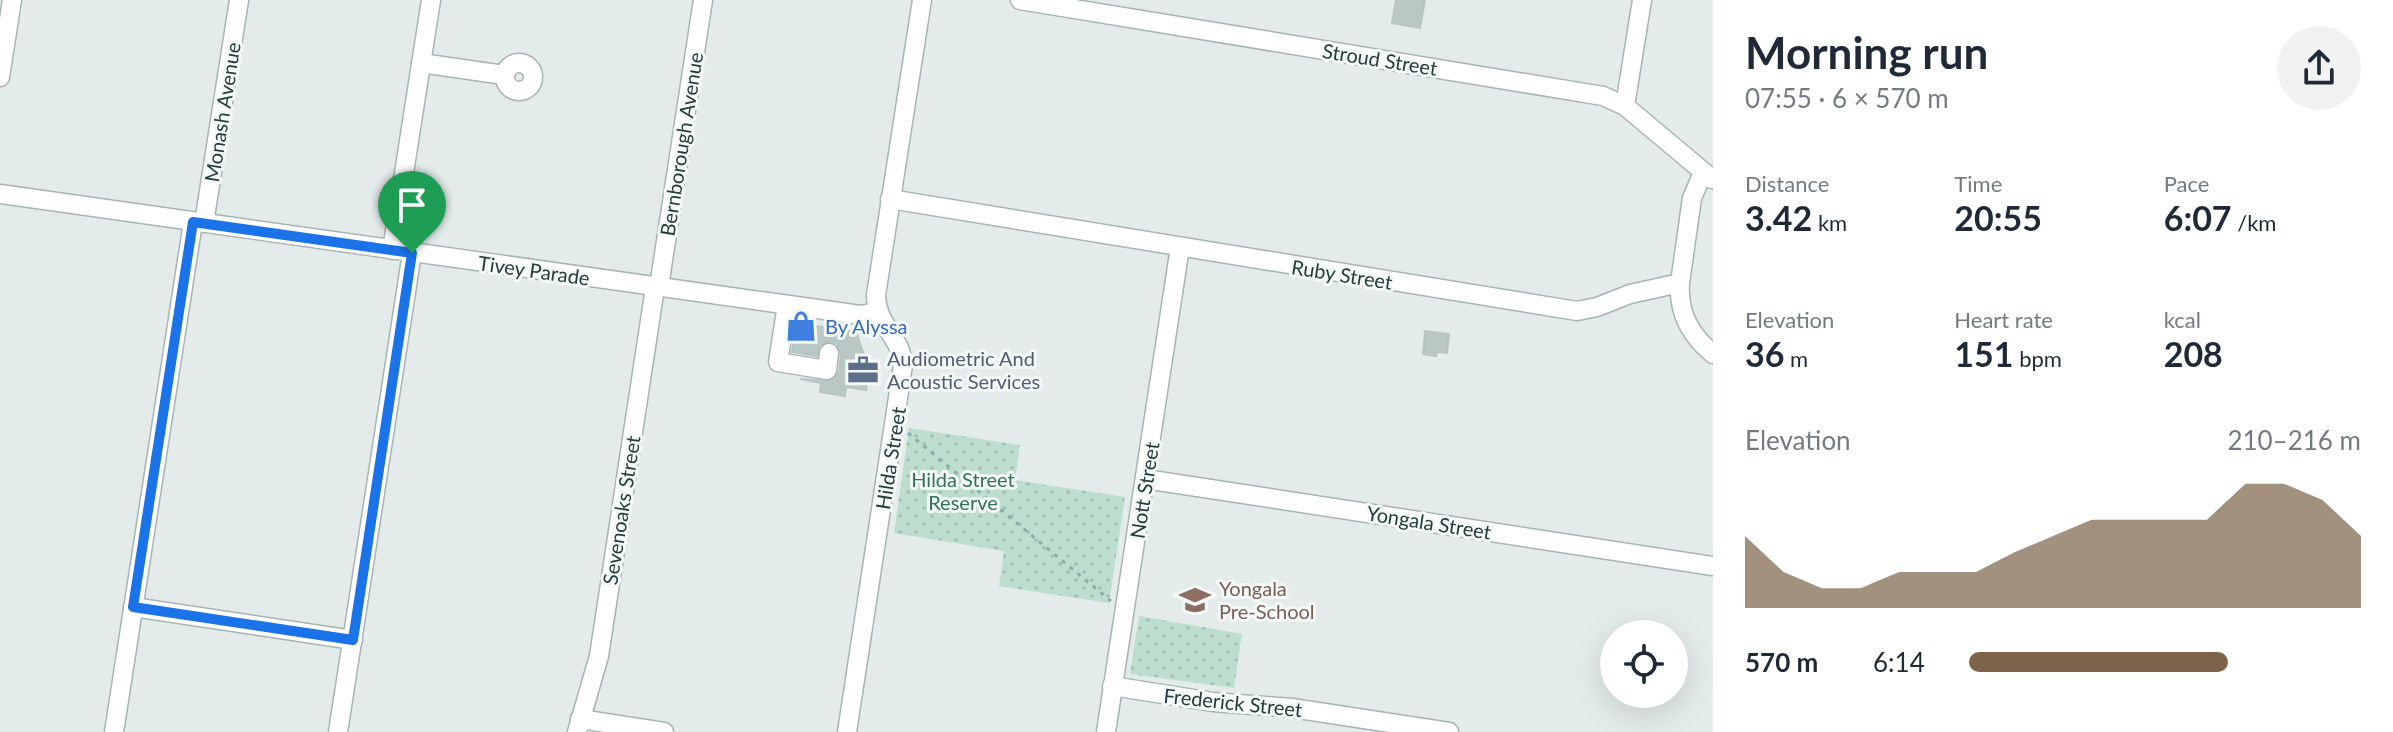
<!DOCTYPE html>
<html lang="en">
<head>
<meta charset="utf-8">
<style>
	body { margin:0; font-family:Lato,sans-serif; background:#f2f2f3; color:#1f2937; height:100vh; display:flex; flex-direction:column; font-size:30px; white-space:nowrap }
	* { box-sizing:border-box; margin:0 }
	p { font-size:26px; color:#747a83 }
	.icon { flex:none; width:44px; height:44px; fill:none; stroke:currentColor; stroke-width:2; stroke-linecap:round; stroke-linejoin:round }
	.map { position:relative; flex:1; overflow:hidden }
	.drawer { display:flex; flex-direction:column; background:#fff; width:680px }
	.drawer>* { flex:none }
	.controls { position:absolute; left:1600px; top:620px; display:grid; gap:16px }
	.controls a { display:grid; place-items:center; width:88px; height:88px; border-radius:50%; background:#fff; box-shadow:0 8px 32px #0002; font-size:40px }
	.pin { position:absolute; display:grid; place-items:center; width:68px; height:68px; color:#fff; margin:-82px -34px; border-radius:50% 50% 50% 0; rotate:-45deg; box-shadow:0 0 8px #0007 }
	.pin .icon { rotate:45deg }
	.round { display:grid; place-items:center; flex:none; width:84px; height:84px; border-radius:42px; background:#f2f2f3 }
	.summary { display:flex; align-items:center; justify-content:space-between; height:136px; padding:0 32px }
	h1 { font-size:44px; font-weight:700; line-height:60px }
	.stats { display:grid; grid-template-columns:repeat(3,1fr); gap:12px; height:136px; padding:8px 32px }
	.stats div { display:grid; align-content:center }
	.stats b { font-size:34px; font-weight:700 }
	.stats small { font-size:22px; font-weight:400 }
	.stats p { font-size:22px }
	.chart { height:224px; padding:16px 32px }
	.chart p { display:flex; justify-content:space-between }
	.chart svg { width:100%; height:144px; margin-top:8px; fill:#7c634a; opacity:.7 }
	ul { padding:0 32px; list-style:none; font-size:26px }
	li { display:grid; grid-template-columns:128px 96px 1fr; align-items:center; height:60px }
	li i { height:20px; border-radius:10px; background:#7c634a }
	main { display:flex; flex:1; min-height:0 }
	.map>svg:first-child { display:block }
</style>
</head>
<body>
<main>
<div class="map">
<svg width="1713" height="732" viewBox="0 0 1713 732">
	<defs>
		<pattern id="green-dots" width="8" height="8" patternUnits="userSpaceOnUse" patternTransform="scale(2)"><rect width="8" height="8" fill="#bdddce"/><path d="M2 2h.1M6 6h.1" fill="none" stroke="#a2bfb2" stroke-width="1.8" stroke-linecap="round"/></pattern>
	</defs>
	<rect width="100%" height="100%" fill="#e3eceb"/>
	<g fill="url(#green-dots)">
		<polygon points="909,428 1020,445 1015,480 1125,497 1109,603 999,586 1004,551 894,533"/>
		<polygon points="1139,616 1242,634 1234,688 1130,674"/>
	</g>
	<g fill="#b9c7c5" stroke="#b6c6c4" stroke-width="2">
		<polygon points="1396,0 1425,0 1420,28 1392,23"/>
		<polygon points="796,323 856,332 869,369 866,390 846,387 845,396 820,392 821,383 800,379 832,381 839,372 841,354 837,344 830,341 820,345 817,356 792,352"/>
		<polygon points="1425,331 1449,334 1447,353 1437,352 1436,356 1423,354"/>
	</g>
	<g fill="none" stroke-linecap="round" stroke-linejoin="round">
		<defs>
			<g id="minor">
				<polyline points="1020,0 1603,96 1625,106 1712,179"/>
				<circle cx="519" cy="77" r="14"/>
				<polyline points="421,63 504,75"/>
				<polyline points="0,77 12,0"/>
				<polyline points="1625,106 1642,0"/>
				<polyline points="0,194 860,315 877,312"/>
				<polyline points="890,199 1577,311 1597,307 1630,294 1680,283 1692,198 1703,173"/>
				<polyline points="204,223 239,0"/>
				<polyline points="392,250 431,0"/>
				<path d="M1680,283C1678,313 1690,335 1713,354"/>
				<polyline points="787,305 778,362 827,370 829,353"/>
				<polyline points="1145,479 1713,566"/>
				<polyline points="133,607 353,640"/>
				<polyline points="1112,686 1213,702 1292,708 1449,732"/>
				<polyline points="580,719 664,732"/>
				<polyline points="114,732 193,222"/>
				<polyline points="338,732 412,253"/>
				<polyline points="577,732 599,656 654,294 660,280 703,0"/>
				<path d="M847,732L903,365C902,338 876,325 876,295L922,0"/>
				<polyline points="1106,732 1180,247"/>
			</g>
		</defs>
		<use href="#minor" stroke="#a6b4b3" stroke-width="21"/>
		<polyline stroke="#85afad" stroke-width="3" stroke-dasharray="4 6" stroke-linecap="butt" points="908,433 1111,601"/>
		<use href="#minor" stroke="#fff" stroke-width="18"/>
	</g>
	<g fill="none" stroke-linecap="round" stroke-linejoin="round">
		<defs>
			<polygon id="route" points="193,222 412,253 353,640 133,607"/>
		</defs>
		<use href="#route" stroke="#fff" stroke-width="16"/>
		<use href="#route" stroke="#1a73e8" stroke-width="10"/>
	</g>
	<defs>
		<symbol id="shop-bare" viewBox="-9 -9 18 18"><path d="M-5-2.5h2.3a2.7 3.5 0 0 1 5.4 0H5L5.5 6h-11ZM-1.5-2.5h3a1.5 2.3 0 0 0-3 0Z" fill="#3f7fe0" stroke="#f4f9f8" stroke-width="2.5" paint-order="stroke"/></symbol>
		<symbol id="office-bare" viewBox="-9 -9 18 18"><path d="M-6-3h4V-5.5h4V-3h4V5H-6ZM-1-4.5V-3h2v-1.5ZM-6 0V1H6V0Z" fill="#5c6f8a" stroke="#f4f9f8" stroke-width="2.5" paint-order="stroke"/></symbol>
		<symbol id="school-bare" viewBox="-9 -9 18 18"><path d="M0-5L7-2L0 1L-7-2ZM-4 1L0 2.5L4 1V4Q0 6-4 4Z" fill="#8d6e63" stroke="#f4f9f8" stroke-width="2.5" paint-order="stroke"/></symbol>
	</defs>
	<g fill-rule="evenodd">
		<use href="#shop-bare" x="779" y="304" width="44" height="44"/>
		<use href="#office-bare" x="841" y="348" width="44" height="44"/>
		<use href="#school-bare" x="1173" y="578" width="44" height="44"/>
	</g>
	<g text-anchor="middle" dominant-baseline="central" stroke-width="6" stroke-linejoin="round" paint-order="stroke">
		<g font-size="20" fill="#233d3d" stroke="#f4f9f8">
			<text transform="translate(1380 59) rotate(9)">Stroud Street</text>
			<text transform="translate(222 112) rotate(-81)">Monash Avenue</text>
			<text transform="translate(681 144) rotate(-81)">Bernborough Avenue</text>
			<text transform="translate(534 270) rotate(8)">Tivey Parade</text>
			<text transform="translate(1342 274) rotate(9)">Ruby Street</text>
			<text transform="translate(890 458) rotate(-81)">Hilda Street</text>
			<text transform="translate(1144 490) rotate(-81)">Nott Street</text>
			<text transform="translate(621 510) rotate(-81)">Sevenoaks Street</text>
			<text transform="translate(1429 522) rotate(9)">Yongala Street</text>
			<text transform="translate(1233 702) rotate(6)">Frederick Street</text>
		</g>
		<g font-size="20" fill="#366cbe" stroke="#f4f9f8" text-anchor="start">
			<text x="825" y="326">By Alyssa</text>
		</g>
		<g font-size="20" fill="#4e5e75" stroke="#f4f9f8" text-anchor="start">
			<text x="887" y="358">Audiometric And<tspan x="887" dy="23">Acoustic Services</tspan></text>
		</g>
		<g font-size="20" fill="#2f735c" stroke="#f4f9f8">
			<text x="963" y="479">Hilda Street<tspan x="963" dy="23">Reserve</tspan></text>
		</g>
		<g font-size="20" fill="#785e54" stroke="#f4f9f8" text-anchor="start">
			<text x="1219" y="588">Yongala<tspan x="1219" dy="23">Pre-School</tspan></text>
		</g>
	</g>
</svg>
<div class="controls">
<a><svg class="icon" aria-label="locate" viewBox="0 0 24 24"><circle cx="12" cy="12" r="6"/><path d="M12 2v4M12 18v4M2 12h4M18 12h4"/></svg></a>
</div>
<div class="pin" style="left:412px;top:253px;background:#1e9e55"><svg class="icon" aria-label="arrive" viewBox="0 0 24 24"><path d="M6 21V4h12l-3 4 3 4H6"/></svg></div>
</div>
<section class="drawer">
<div class="summary"><div><h1>Morning run</h1><p>07:55 · 6 × 570 m</p></div><a class="round"><svg class="icon" aria-label="share" viewBox="0 0 24 24"><path d="M12 15V3M7 8l5-5 5 5M5 13v7h14v-7"/></svg></a></div>
<div class="stats">
<div><p>Distance</p><b>3.42<small> km</small></b></div>
<div><p>Time</p><b>20:55</b></div>
<div><p>Pace</p><b>6:07<small> /km</small></b></div>
</div>
<div class="stats">
<div><p>Elevation</p><b>36<small> m</small></b></div>
<div><p>Heart rate</p><b>151<small> bpm</small></b></div>
<div><p>kcal</p><b>208</b></div>
</div>
<div class="chart"><p><span>Elevation</span>210–216 m</p>
<svg viewBox="0 0 160 44" preserveAspectRatio="none"><path d="M0 44V22L10 33L20 38L30 38L40 33L50 33L60 33L70 27L80 22L90 17L100 17L110 17L120 17L130 6L140 6L150 11L160 22V44z"/></svg>
</div>
<ul>
<li><b>570 m</b>6:14<i style="width:66%"></i></li>
</ul>
</section>
</main>
</body>
</html>
